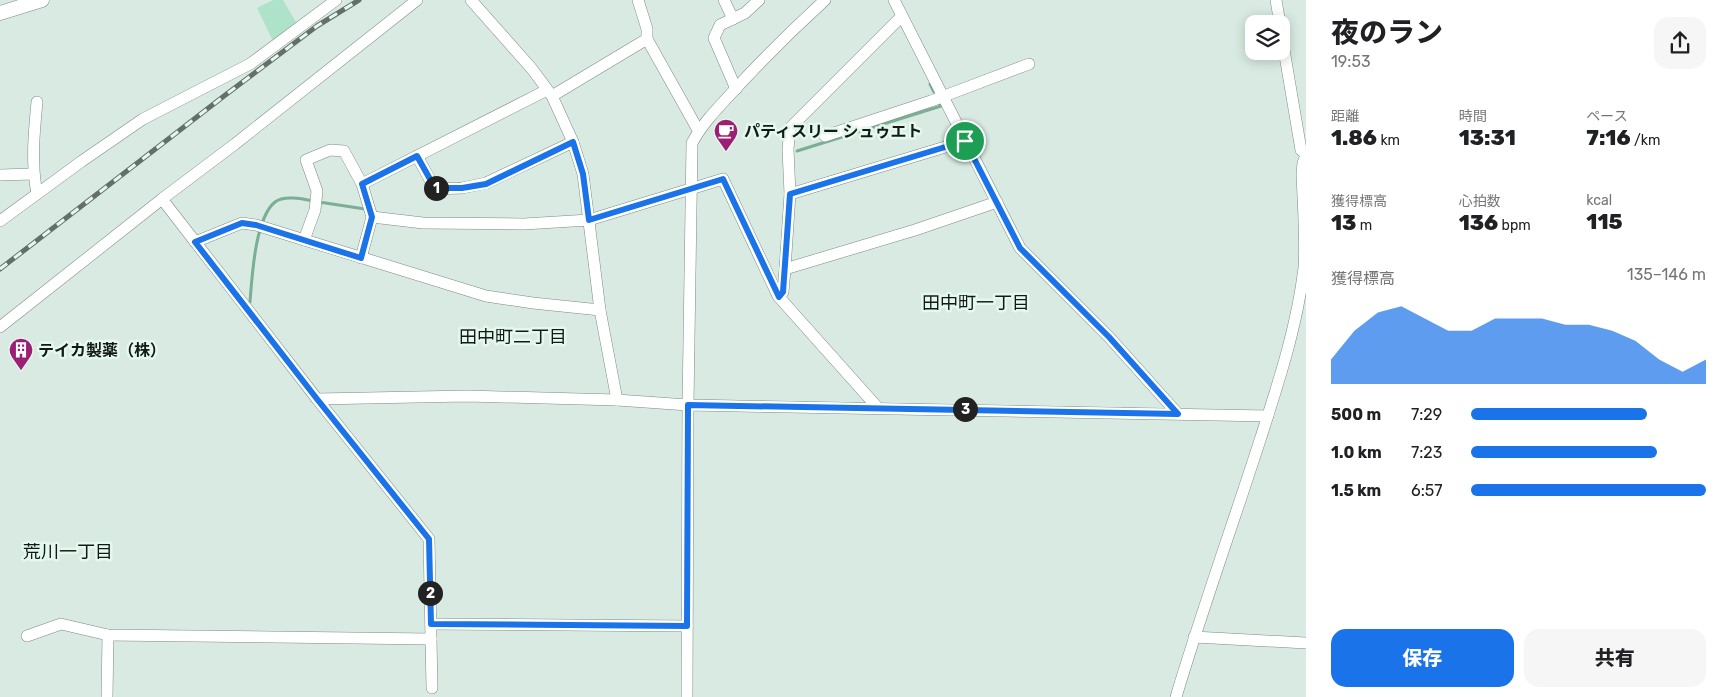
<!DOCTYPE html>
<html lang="ja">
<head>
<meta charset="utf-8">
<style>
	body { margin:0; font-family:Rubik,"Noto Sans JP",sans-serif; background:#f6f6f6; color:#202124; height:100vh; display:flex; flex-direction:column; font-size:19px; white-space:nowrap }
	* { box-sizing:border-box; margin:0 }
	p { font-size:16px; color:#757577 }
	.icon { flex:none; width:28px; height:28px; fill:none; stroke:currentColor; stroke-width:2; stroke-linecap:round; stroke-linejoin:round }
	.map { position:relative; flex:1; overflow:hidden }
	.side { display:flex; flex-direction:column; background:#fff; width:425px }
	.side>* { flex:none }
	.controls { position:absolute; left:1245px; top:15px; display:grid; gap:10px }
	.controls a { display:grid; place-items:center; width:45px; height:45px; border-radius:10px; background:#fff; box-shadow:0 2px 12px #0003; font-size:25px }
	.pin { position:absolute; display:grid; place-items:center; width:42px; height:42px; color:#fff; margin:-21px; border:2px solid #fff; border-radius:50%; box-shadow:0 1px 5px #0007 }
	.km { position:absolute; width:25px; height:25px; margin:-12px; border-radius:50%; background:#222; color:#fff; font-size:14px; line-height:25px; text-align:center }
	.round { display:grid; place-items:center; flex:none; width:52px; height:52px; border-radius:15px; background:#f6f6f6 }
	.head { display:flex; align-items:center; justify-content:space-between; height:85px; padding:0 25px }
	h1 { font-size:28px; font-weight:800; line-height:38px }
	.figures { display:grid; grid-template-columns:repeat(3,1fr); gap:8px; height:85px; padding:5px 25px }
	.figures div { display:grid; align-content:center }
	.figures b { font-size:21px; font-weight:800 }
	.figures small { font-size:14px; font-weight:400 }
	.figures p { font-size:14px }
	.chart { height:140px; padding:10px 25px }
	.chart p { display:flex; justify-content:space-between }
	.chart svg { width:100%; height:90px; margin-top:5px; fill:#1a73e8; opacity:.7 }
	.primary-button { display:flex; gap:10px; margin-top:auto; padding:10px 25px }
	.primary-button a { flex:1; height:58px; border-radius:15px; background:#1a73e8; color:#fff; font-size:20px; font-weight:800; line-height:58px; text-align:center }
	.primary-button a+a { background:#f6f6f6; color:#202124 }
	ul { padding:0 25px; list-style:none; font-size:16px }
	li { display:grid; grid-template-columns:80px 60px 1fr; align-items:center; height:38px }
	li i { height:12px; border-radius:6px; background:#1a73e8 }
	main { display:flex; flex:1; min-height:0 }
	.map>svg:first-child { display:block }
</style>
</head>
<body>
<main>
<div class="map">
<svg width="1306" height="697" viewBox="0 0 1306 697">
	<rect width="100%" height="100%" fill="#d8eae1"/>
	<polygon fill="#afe3c9" points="273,0 283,0 297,24 273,41 257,8"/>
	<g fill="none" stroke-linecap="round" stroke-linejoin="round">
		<g stroke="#7aae95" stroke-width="3">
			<polyline points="930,84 934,92"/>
			<polyline points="797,151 941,106 939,102"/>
			<polyline points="319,202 365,209"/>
			<path d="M250,302C252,277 255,218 275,202C284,195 303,199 313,201"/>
		</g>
		<defs>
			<g id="minor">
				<polyline points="471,0 532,69 552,96 573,142 583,174 600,310 617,400"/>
				<polyline points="638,0 647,29 647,39 698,130"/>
				<polyline points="724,0 733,19"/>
				<polyline points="894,0 1020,248 1109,337 1178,414"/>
				<polyline points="1276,0 1280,24"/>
				<polyline points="901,17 790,128 788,149 790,194 785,269 915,230 997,202"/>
				<polyline points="1281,32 1301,150 1306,154"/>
				<polyline points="736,89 714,38 720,25 745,13 759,0"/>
				<polyline points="552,96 647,39"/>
				<polyline points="825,136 931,101 1029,64"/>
				<polyline points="417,156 435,189 462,188 486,183 573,142"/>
				<polyline points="0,175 33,174"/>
				<polyline points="362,184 547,90"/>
				<path d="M37,194C31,163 34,133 37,102"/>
				<polyline points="790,194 965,141"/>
				<polyline points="162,199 317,399 467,396 617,400 688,405 1268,416"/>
				<polyline points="372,217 423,223 524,224 589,220 723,179 778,296 878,408"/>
				<polyline points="0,221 82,161 143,119 250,64 336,0"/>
				<polyline points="304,240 315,210 317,191 306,160 330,150 344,151 362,184 372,217 361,258"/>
				<polyline points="195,242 242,223 256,225 486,296 533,303 600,310"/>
				<polyline points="779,297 783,292 785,269"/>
				<polyline points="0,327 162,199 235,144 417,0"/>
				<polyline points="317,399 429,539 432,688"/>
				<polyline points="431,624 687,626"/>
				<polyline points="27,636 61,624 108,635 431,639"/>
				<polyline points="1194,637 1306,643"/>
				<polyline points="107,697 108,635"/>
				<path d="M687,697L688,405L692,143C701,126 714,112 727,98C758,64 791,31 825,0"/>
				<path d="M1176,697C1202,610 1233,524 1261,437C1279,381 1297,326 1304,268C1306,238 1303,203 1302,173L1303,163L1306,155"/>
			</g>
			<polyline id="major" points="0,13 42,0"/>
		</defs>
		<use href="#minor" stroke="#7c8c84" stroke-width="12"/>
		<use href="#major" stroke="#7c8c84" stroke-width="15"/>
		<use href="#minor" stroke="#fff" stroke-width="11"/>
		<use href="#major" stroke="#fff" stroke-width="14"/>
		<defs>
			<polyline id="rail" points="0,269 224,96 317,26 359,0"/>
		</defs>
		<use href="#rail" stroke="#646f69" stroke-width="5"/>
		<use href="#rail" stroke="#e5f8ee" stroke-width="3" stroke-dasharray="9" stroke-linecap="butt"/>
	</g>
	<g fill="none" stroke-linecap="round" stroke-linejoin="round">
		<defs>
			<polygon id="route" points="965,141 1020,248 1109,337 1178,414 688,405 687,626 431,624 429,539 317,399 195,242 242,223 256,225 361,258 372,217 362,184 417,156 435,188 462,188 486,184 573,142 583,174 589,220 723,179 779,297 783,292 790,194"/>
		</defs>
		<use href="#route" stroke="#fff" stroke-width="10"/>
		<use href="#route" stroke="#1a73e8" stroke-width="6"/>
	</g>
	<defs>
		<symbol id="cafe-pin" viewBox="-11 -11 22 30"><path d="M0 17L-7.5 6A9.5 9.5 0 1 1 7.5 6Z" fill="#9c1f76" stroke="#e5f8ee"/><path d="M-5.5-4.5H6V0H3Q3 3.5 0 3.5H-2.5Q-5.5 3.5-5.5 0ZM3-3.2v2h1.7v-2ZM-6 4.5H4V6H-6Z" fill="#fff"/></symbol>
		<symbol id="building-pin" viewBox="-11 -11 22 30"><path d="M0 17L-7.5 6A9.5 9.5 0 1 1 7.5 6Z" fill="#9c1f76" stroke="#e5f8ee"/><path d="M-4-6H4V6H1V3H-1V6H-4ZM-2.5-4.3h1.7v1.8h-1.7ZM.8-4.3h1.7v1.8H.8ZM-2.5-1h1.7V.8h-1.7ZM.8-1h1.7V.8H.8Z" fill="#fff"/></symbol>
	</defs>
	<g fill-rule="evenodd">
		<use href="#cafe-pin" x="712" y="117" width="28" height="38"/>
		<use href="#building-pin" x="7" y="336" width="28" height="38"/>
	</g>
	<g text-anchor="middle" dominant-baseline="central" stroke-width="5" stroke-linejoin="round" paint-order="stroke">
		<g font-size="16" font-weight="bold" fill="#131916" stroke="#e5f8ee" text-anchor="start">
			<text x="744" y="131">パティスリー シュゥエト</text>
			<text x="38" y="350">テイカ製薬（株）</text>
		</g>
		<g font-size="18" fill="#131916" stroke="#e5f8ee">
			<text x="976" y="303">田中町一丁目</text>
			<text x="513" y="337">田中町二丁目</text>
			<text x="68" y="552">荒川一丁目</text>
		</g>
	</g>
</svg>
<div class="controls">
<a><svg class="icon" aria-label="layers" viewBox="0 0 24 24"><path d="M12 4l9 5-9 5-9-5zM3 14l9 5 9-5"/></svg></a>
</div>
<div class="pin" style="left:965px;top:141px;background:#1e9e55"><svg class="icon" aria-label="arrive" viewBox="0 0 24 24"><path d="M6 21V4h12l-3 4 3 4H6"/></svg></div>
<b class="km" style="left:436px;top:188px">1</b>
<b class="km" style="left:430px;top:593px">2</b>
<b class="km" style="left:965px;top:409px">3</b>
</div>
<section class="side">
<div class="head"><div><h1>夜のラン</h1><p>19:53</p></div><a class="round"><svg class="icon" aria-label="share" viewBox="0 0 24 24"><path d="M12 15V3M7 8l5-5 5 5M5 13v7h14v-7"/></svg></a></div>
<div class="figures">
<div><p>距離</p><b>1.86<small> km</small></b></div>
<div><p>時間</p><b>13:31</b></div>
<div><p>ペース</p><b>7:16<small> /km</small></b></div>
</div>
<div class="figures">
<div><p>獲得標高</p><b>13<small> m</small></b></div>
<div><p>心拍数</p><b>136<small> bpm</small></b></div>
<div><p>kcal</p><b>115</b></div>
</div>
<div class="chart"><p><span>獲得標高</span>135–146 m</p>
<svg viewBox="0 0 160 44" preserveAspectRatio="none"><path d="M0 44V32L10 18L20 9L30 6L40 12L50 18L60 18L70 12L80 12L90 12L100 15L110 15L120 18L130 23L140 32L150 38L160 32V44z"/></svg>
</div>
<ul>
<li><b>500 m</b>7:29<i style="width:75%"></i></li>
<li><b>1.0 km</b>7:23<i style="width:79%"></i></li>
<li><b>1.5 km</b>6:57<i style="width:100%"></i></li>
</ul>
<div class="primary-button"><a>保存</a><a>共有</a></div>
</section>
</main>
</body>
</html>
